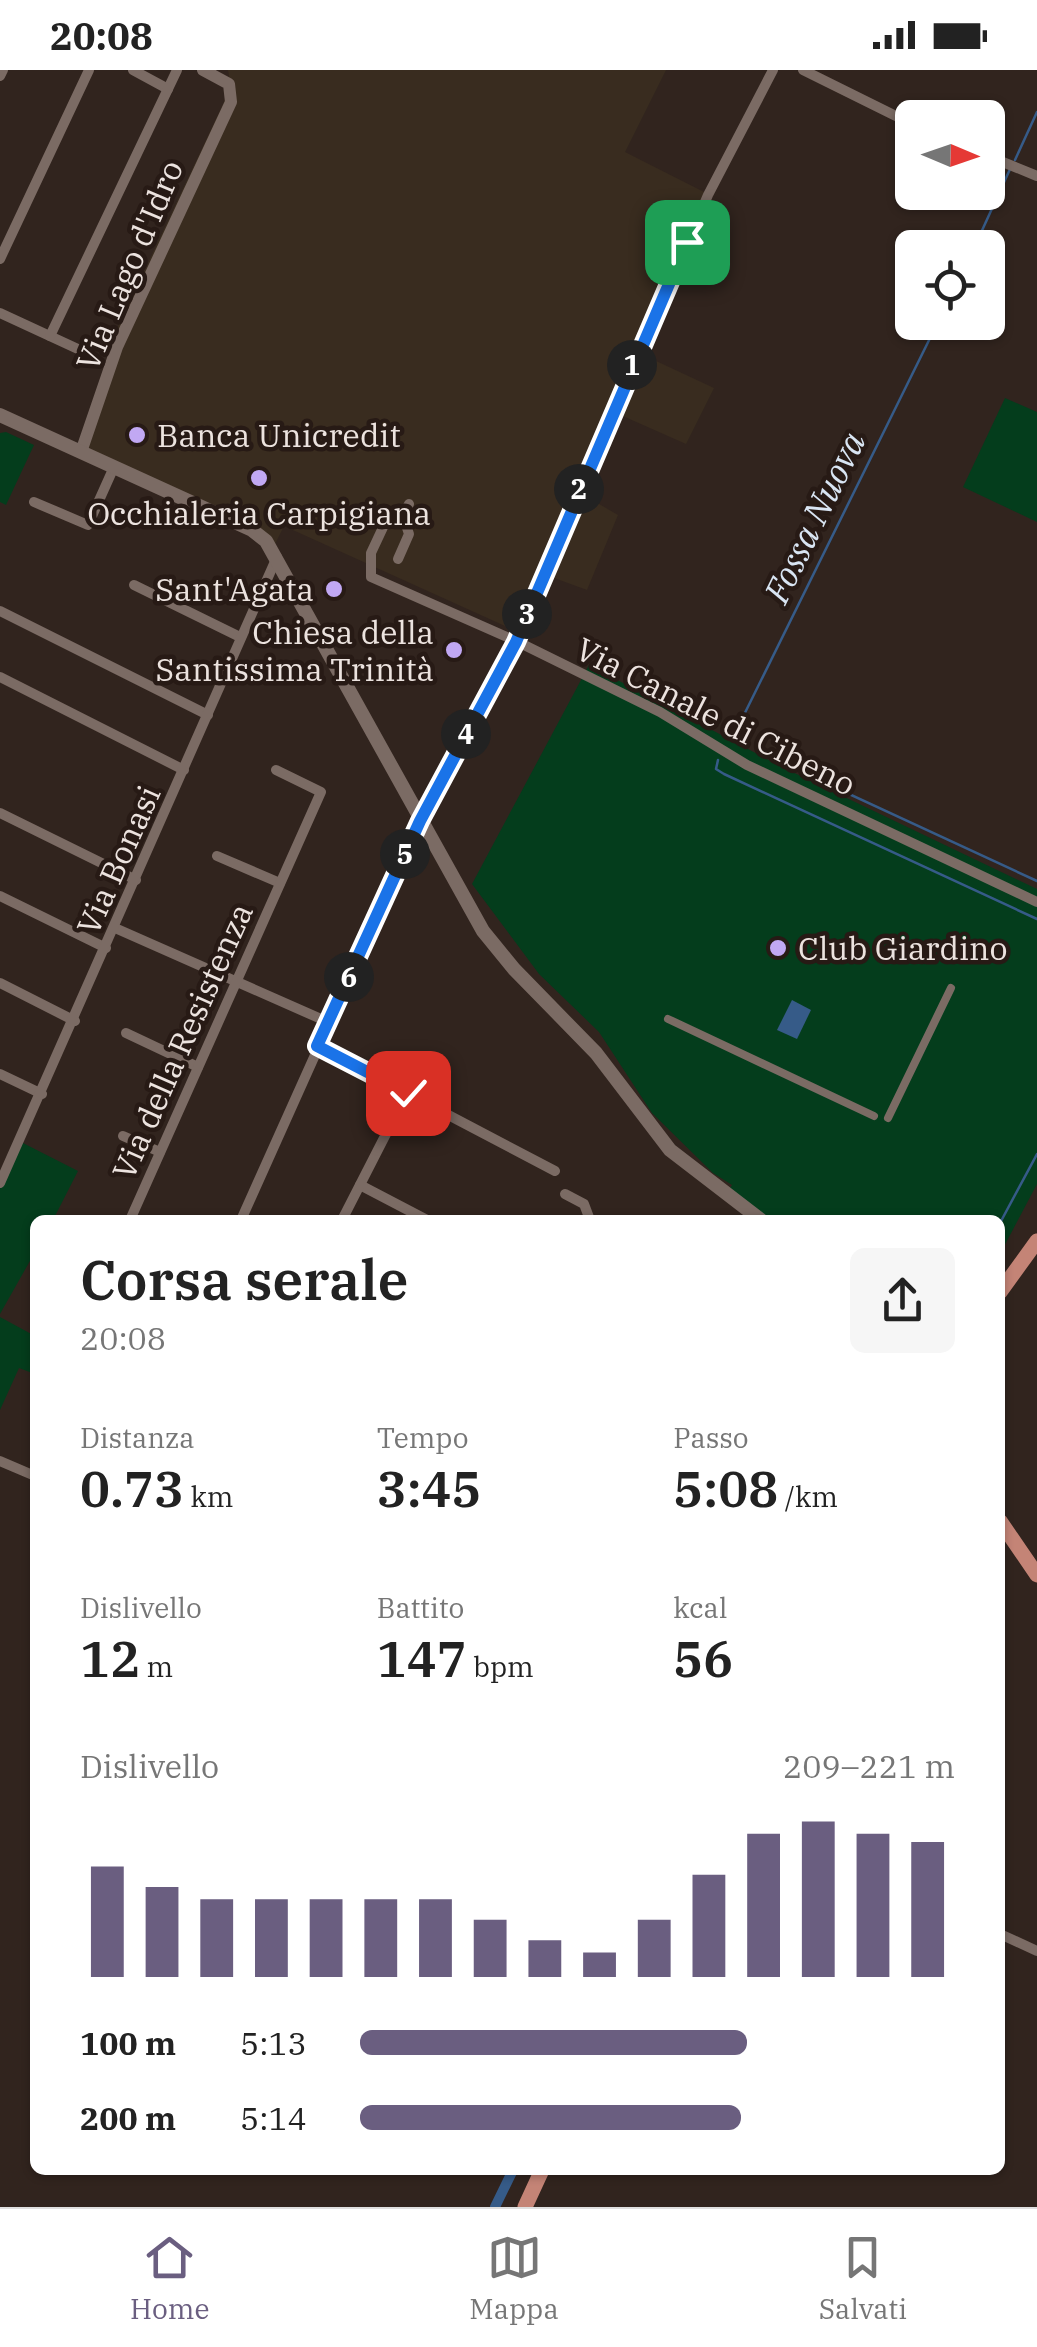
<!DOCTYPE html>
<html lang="it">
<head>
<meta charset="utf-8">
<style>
	body { margin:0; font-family:"IBM Plex Serif",serif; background:#f6f6f6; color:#222; height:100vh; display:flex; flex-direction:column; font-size:38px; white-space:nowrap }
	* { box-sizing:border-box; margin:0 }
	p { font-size:32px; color:#767676 }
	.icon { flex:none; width:55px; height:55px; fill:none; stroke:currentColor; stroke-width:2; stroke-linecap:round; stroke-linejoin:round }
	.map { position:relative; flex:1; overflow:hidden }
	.side { position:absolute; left:30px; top:1145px; width:975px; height:960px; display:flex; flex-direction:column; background:#fff; border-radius:15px; box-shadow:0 2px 8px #0004 }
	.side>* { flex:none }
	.needle { width:65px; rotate:92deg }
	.fabs { position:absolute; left:895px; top:30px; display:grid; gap:20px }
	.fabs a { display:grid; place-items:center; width:110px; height:110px; border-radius:15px; background:#fff; box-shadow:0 2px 8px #0004; font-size:50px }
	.pin { position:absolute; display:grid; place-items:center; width:85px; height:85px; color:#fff; margin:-42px; border-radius:20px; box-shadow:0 5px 15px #0006 }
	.km { position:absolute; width:50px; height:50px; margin:-25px; border-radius:50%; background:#222; color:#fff; font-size:28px; line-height:50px; text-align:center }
	.round { display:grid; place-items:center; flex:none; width:105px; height:105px; border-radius:15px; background:#f6f6f6 }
	.head { display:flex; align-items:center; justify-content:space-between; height:170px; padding:0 50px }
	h1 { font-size:55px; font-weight:600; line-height:75px }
	.stats { display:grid; grid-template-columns:repeat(3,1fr); gap:15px; height:170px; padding:10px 50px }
	.stats div { display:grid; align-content:center }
	.stats b { font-size:50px; font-weight:600 }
	.stats small { font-size:28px; font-weight:400 }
	.stats p { font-size:28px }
	.chart { height:280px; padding:20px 50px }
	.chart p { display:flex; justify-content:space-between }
	.chart svg { width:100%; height:180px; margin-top:10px; stroke:#6a5e80; stroke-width:6 }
	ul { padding:0 50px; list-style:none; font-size:32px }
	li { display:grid; grid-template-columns:160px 120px 1fr; align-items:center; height:75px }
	li i { height:25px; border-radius:12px; background:#6a5e80 }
	.status { display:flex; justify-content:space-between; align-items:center; height:70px; padding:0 50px; background:#fff; direction:ltr }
	.status svg { height:28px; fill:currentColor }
	.tab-bar { display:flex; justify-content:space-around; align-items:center; height:140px; border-top:2px solid #e0e0e0; background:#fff; font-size:28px; color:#767676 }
	.tab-bar a { display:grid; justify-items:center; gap:5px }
	.tab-bar .active { color:#6a5e80 }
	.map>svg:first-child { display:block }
</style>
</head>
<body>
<div class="status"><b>20:08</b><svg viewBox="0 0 49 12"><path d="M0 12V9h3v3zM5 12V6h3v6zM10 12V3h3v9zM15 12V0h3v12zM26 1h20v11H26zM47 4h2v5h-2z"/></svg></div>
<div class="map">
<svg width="1037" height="2137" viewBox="0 0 1037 2137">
	<rect width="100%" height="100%" fill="#31241e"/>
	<polygon fill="#392c1f" points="228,0 666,0 625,82 706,123 639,283 714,318 686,374 616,343 582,424 618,445 587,520 546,505 523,564 284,456 274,476 81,382 113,267 231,17"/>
	<g fill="#043d1c">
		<polygon points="1005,328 1037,342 1037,452 963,417"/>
		<polygon points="6,362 34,375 6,435 0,432 0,363"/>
		<polygon points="589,595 784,698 1037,819 1037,1114 1000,1184 1000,1150 757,1150 724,1129 732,1115 713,1103 652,1043 599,962 539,904 472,814"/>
		<polygon points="21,1072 78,1101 53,1150 35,1150 35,1182 0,1244 0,1117"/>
		<polygon points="0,1247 35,1266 35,1304 19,1298 0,1340"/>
	</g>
	<polygon fill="#365b88" points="792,930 811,940 797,969 777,960"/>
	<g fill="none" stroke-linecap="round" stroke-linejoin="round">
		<g stroke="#365b88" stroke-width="2.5">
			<polyline points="1015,90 1037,42"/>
			<polyline points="974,178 1011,97"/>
			<polyline points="735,663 938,252"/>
			<polyline points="718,690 716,699 724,704 1037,849"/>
			<polyline points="780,692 1037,811"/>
			<polyline points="1000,1153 1037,1084"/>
		</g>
		<polyline stroke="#365b88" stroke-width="10" points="495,2137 513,2100"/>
		<g stroke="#7b6b64" stroke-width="8">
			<polyline points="668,949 874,1046"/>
			<polyline points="888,1048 951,918"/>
		</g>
		<g stroke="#7b6b64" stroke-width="10">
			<polyline points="133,0 168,19"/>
			<polyline points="803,0 912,54"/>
			<polyline points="0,6 3,0"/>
			<polyline points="988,86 1037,106"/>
			<polyline points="0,189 89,0"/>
			<polyline points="0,243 93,286"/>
			<polyline points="50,266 177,0"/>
			<polyline points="34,432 88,455 114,397"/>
			<polyline points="409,434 403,446 386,451 371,483 371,507 516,571 660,642 747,695 1037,832"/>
			<polyline points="398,489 409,464 403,446"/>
			<polyline points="134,515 240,567"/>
			<polyline points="0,541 208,645"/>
			<polyline points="0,607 184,700"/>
			<polyline points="0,743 136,810"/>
			<polyline points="217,786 280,813"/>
			<polyline points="0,826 106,878"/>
			<polyline points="115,858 328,952"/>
			<polyline points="0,913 75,951"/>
			<polyline points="126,963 198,997"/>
			<polyline points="317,976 555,1101"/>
			<polyline points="0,1004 42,1024"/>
			<polyline points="123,1066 160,1082"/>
			<polyline points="0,1113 277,487"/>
			<polyline points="360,1115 427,1150"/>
			<polyline points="565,1124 584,1134 590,1150"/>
			<polyline points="130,1150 321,722 276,700"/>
			<polyline points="241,1150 420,751 516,571 708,125 773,0"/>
			<polyline points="342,1150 407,1023"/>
			<polyline points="0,1391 35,1406"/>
			<polyline points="1000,1864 1037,1881"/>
		</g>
		<polyline stroke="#7b6b64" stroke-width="12" points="81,382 117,277 231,32 229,14 203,0"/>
		<polyline stroke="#7b6b64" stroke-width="14" points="0,345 252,460 266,471 483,861 514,899 596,983 670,1080 761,1150"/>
		<g stroke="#c48476" stroke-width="15">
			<polyline points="1000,1222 1037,1171"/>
			<polyline points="1000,1451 1037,1505"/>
			<polyline points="525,2137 542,2100"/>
		</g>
	</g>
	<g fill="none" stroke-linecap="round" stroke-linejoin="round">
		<defs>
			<polyline id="route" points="408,1023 317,976 420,751 516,572 687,172"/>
		</defs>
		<use href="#route" stroke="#fff" stroke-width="20"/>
		<use href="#route" stroke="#1a73e8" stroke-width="12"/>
	</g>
	<g fill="#c1a8f3" stroke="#271a15" stroke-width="4">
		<circle cx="137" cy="365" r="10"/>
		<circle cx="259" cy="408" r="10"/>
		<circle cx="334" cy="519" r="10"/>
		<circle cx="454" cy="580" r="10"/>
		<circle cx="778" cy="878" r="10"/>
	</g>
	<g text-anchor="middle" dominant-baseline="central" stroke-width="9" stroke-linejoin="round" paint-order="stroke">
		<g font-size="32" fill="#ece3df" stroke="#271a15">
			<text transform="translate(129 195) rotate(-67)">Via Lago d'Idro</text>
			<text transform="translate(716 646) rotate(27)">Via Canale di Cibeno</text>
			<text transform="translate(118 790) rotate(-66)">Via Bonasi</text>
			<text transform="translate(182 971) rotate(-66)">Via della Resistenza</text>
		</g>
		<g font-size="32" fill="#ece3df" stroke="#271a15" text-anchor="start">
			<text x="157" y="365">Banca Unicredit</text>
			<text x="259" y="443" text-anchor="middle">Occhialeria Carpigiana</text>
			<text x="314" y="519" text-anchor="end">Sant'Agata</text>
			<text x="434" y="562" text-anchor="end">Chiesa della<tspan x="434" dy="37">Santissima Trinità</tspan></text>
			<text x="798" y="878">Club Giardino</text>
		</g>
		<g font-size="35" font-style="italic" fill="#d9e5f3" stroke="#271a15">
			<text transform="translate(814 447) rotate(-64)">Fossa Nuova</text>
		</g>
	</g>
</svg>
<div class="fabs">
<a><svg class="needle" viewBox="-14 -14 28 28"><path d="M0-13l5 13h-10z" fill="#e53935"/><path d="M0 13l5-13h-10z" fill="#767676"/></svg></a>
<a><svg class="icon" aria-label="locate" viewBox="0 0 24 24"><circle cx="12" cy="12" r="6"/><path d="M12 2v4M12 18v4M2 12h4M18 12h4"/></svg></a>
</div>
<div class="pin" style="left:687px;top:172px;background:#1e9e55"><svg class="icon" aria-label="arrive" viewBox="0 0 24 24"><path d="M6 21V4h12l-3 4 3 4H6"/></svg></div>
<div class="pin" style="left:408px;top:1023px;background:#d93025"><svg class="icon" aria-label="check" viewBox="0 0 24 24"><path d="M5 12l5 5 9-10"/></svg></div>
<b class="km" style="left:632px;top:295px">1</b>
<b class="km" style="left:579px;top:419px">2</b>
<b class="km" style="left:527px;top:544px">3</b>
<b class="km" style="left:466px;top:664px">4</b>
<b class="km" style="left:405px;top:784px">5</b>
<b class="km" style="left:349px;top:907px">6</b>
<section class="side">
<div class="head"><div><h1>Corsa serale</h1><p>20:08</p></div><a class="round"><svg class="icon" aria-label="share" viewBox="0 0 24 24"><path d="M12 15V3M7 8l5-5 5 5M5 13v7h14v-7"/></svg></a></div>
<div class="stats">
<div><p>Distanza</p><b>0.73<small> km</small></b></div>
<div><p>Tempo</p><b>3:45</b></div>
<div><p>Passo</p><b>5:08<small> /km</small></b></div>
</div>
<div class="stats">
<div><p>Dislivello</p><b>12<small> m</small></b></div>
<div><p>Battito</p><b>147<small> bpm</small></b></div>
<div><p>kcal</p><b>56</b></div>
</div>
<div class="chart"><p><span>Dislivello</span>209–221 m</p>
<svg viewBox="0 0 160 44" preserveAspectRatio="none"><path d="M5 44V17M15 44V22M25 44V25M35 44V25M45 44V25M55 44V25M65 44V25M75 44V30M85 44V35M95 44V38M105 44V30M115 44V19M125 44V9M135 44V6M145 44V9M155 44V11"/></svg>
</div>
<ul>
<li><b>100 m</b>5:13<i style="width:65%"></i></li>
<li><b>200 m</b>5:14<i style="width:64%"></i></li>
</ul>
</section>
</div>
<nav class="tab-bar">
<a class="active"><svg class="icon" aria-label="home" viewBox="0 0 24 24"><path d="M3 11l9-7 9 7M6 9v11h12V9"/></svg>Home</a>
<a><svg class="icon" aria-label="map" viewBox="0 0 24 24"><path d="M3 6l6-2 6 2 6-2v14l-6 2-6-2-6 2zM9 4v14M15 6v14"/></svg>Mappa</a>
<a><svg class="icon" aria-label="saved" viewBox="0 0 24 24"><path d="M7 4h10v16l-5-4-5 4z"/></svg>Salvati</a>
</nav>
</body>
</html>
